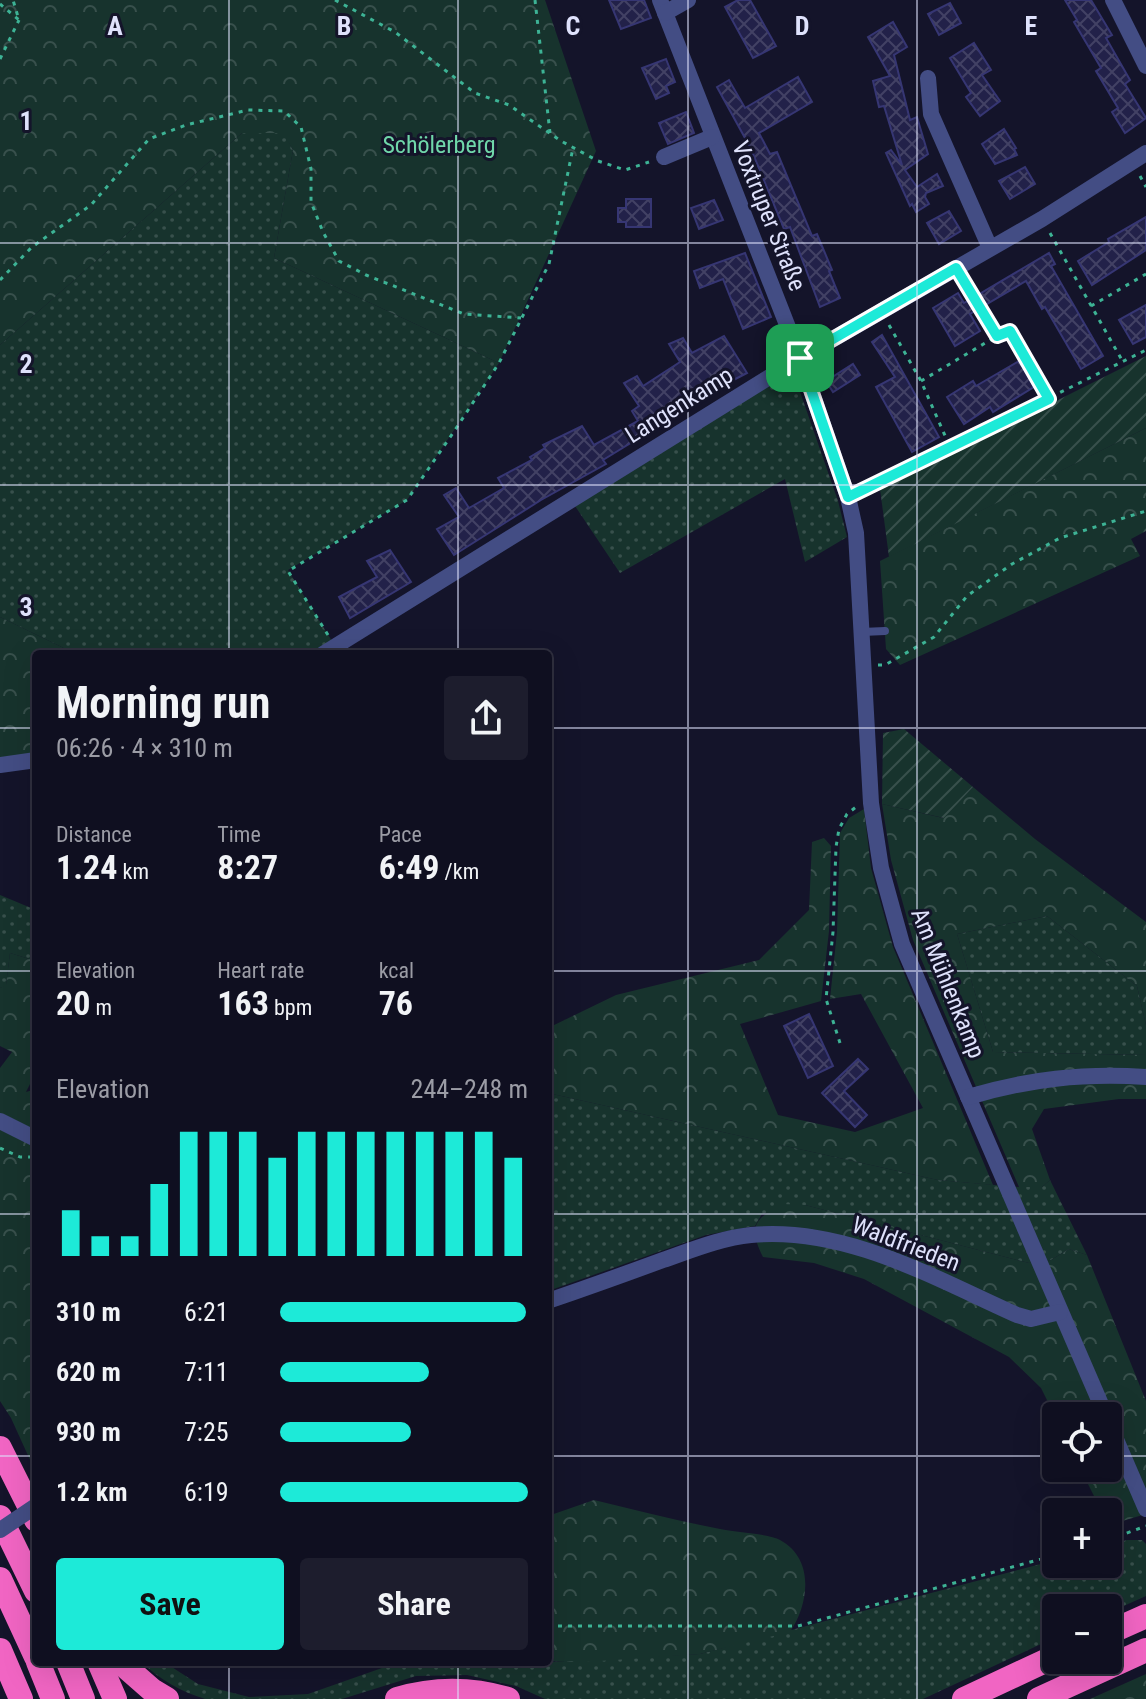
<!DOCTYPE html>
<html lang="en">
<head>
<meta charset="utf-8">
<style>
	body { margin:0; font-family:"Roboto Condensed",sans-serif; background:#1d1d2d; color:#f1f3f6; height:100vh; display:flex; flex-direction:column; font-size:30px; white-space:nowrap }
	* { box-sizing:border-box; margin:0 }
	p { font-size:26px; color:#9b9ca5 }
	.icon { flex:none; width:44px; height:44px; fill:none; stroke:currentColor; stroke-width:2; stroke-linecap:round; stroke-linejoin:round }
	.map { position:relative; flex:1; overflow:hidden }
	.details { position:absolute; left:32px; top:650px; width:520px; height:1016px; display:flex; flex-direction:column; background:#0f0f20; border-radius:8px; box-shadow:0 8px 32px #0002,0 0 0 2px #2f2f3e }
	.details>* { flex:none }
	.buttons { position:absolute; left:1042px; top:1402px; display:grid; gap:16px }
	.buttons a { display:grid; place-items:center; width:80px; height:80px; border-radius:8px; background:#0f0f20; box-shadow:0 8px 32px #0002,0 0 0 2px #2f2f3e; font-size:40px }
	.pin { position:absolute; display:grid; place-items:center; width:68px; height:68px; color:#fff; margin:-34px; border-radius:16px; box-shadow:0 4px 12px #0006 }
	.round { display:grid; place-items:center; flex:none; width:84px; height:84px; border-radius:8px; background:#1d1d2d }
	.summary { display:flex; align-items:center; justify-content:space-between; height:136px; padding:0 24px }
	h1 { font-size:44px; font-weight:700; line-height:60px }
	.metrics { display:grid; grid-template-columns:repeat(3,1fr); gap:12px; height:136px; padding:8px 24px }
	.metrics div { display:grid; align-content:center }
	.metrics b { font-size:34px; font-weight:700 }
	.metrics small { font-size:22px; font-weight:400 }
	.metrics p { font-size:22px }
	.chart { height:224px; padding:16px 24px }
	.chart p { display:flex; justify-content:space-between }
	.chart svg { width:100%; height:144px; margin-top:8px; stroke:#1dead8; stroke-width:6 }
	.action { display:flex; gap:16px; margin-top:auto; padding:16px 24px }
	.action a { flex:1; height:92px; border-radius:8px; background:#1dead8; color:#111; font-size:32px; font-weight:700; line-height:92px; text-align:center }
	.action a+a { background:#1d1d2d; color:#f1f3f6 }
	ul { padding:0 24px; list-style:none; font-size:26px }
	li { display:grid; grid-template-columns:128px 96px 1fr; align-items:center; height:60px }
	li i { height:20px; border-radius:10px; background:#1dead8 }
	.map>svg:first-child { display:block }
</style>
</head>
<body>
<div class="map">
<svg width="1146" height="1699" viewBox="0 0 1146 1699">
	<defs>
		<pattern id="grass-dots" width="8" height="8" patternUnits="userSpaceOnUse" patternTransform="scale(2)"><rect width="8" height="8" fill="#17332d"/><path d="M2 2h.1M6 6h.1" fill="none" stroke="#38504c" stroke-width="1.8" stroke-linecap="round"/></pattern>
		<pattern id="forest-crowns" width="20" height="18" patternUnits="userSpaceOnUse" patternTransform="scale(2)"><rect width="20" height="18" fill="#17332d"/><path d="M2 6a3 3 0 1 1 6 0M12 15a3 3 0 1 1 6 0" fill="none" stroke="#38504c"/></pattern>
		<pattern id="garden-furrows" width="10" height="10" patternUnits="userSpaceOnUse" patternTransform="scale(2)"><rect width="10" height="10" fill="#17332d"/><path d="M-1 1l2-2M0 10L10 0M9 11l2-2" fill="none" stroke="#38504c"/></pattern>
		<pattern id="building-cross-hatch" width="8" height="8" patternUnits="userSpaceOnUse" patternTransform="scale(2)"><rect width="8" height="8" fill="#222149"/><path d="M0 0l8 8M0 8l8-8" fill="none" stroke="#424164"/></pattern>
	</defs>
	<rect width="100%" height="100%" fill="#14142a"/>
	<g fill="url(#grass-dots)">
		<polygon points="242,133 284,133 293,150 274,258 499,363 407,500 288,570 335,646 323,654 76,654 0,617 0,345"/>
		<polygon points="790,363 838,501 847,537 805,562 785,479 620,573 571,500"/>
		<polygon points="0,895 36,910 36,961 10,953 6,986 0,988"/>
		<polygon points="1047,916 1137,986 1146,1025 1146,1055 993,1052 957,934"/>
		<polygon points="548,1093 938,1180 1019,1187 1042,1187 1050,1180 1087,1255 1069,1249 1051,1260 1029,1263 805,1205 762,1214 755,1226 706,1235 548,1291"/>
		<path d="M1127,1540H1142L1146,1544V1596L1108,1613V1608H1056V1637L923,1699H545L516,1686L467,1675L416,1676L342,1699H205C182,1692 158,1679 142,1662H164L198,1684L249,1697L308,1694L399,1662H548L700,1654L1056,1560V1564H1108V1545Z"/>
	</g>
	<g fill="url(#forest-crowns)">
		<polygon points="0,0 545,0 596,151 499,363 274,258 293,150 283,133 242,133 0,345"/>
		<polygon points="1146,428 1146,531 1131,539 1140,556 900,665 886,649 880,561"/>
		<polygon points="0,617 76,654 36,654 36,760 0,759"/>
		<polygon points="973,787 1035,839 1146,922 1146,1025 1137,986 1047,916 957,934 993,1052 1146,1055 1146,1099 1119,1099 1044,1109 1032,1129 1050,1180 1042,1187 1019,1187 913,940 891,860 882,804 943,818"/>
		<polygon points="864,809 871,868 893,947 993,1185 938,1180 548,1093 548,1028 616,995 759,960 809,910 812,842 824,838 831,846 829,931 821,1001 740,1024 778,1115 855,1132 923,1108 861,994 830,999 837,932 840,833 849,818"/>
		<polygon points="10,953 36,961 36,1072 26,1092 36,1089 36,1473 11,1418 0,1401 0,1068 12,1052 0,1046 0,988 6,985"/>
		<path d="M783,1204L805,1205L1029,1263L1051,1260L1069,1249L1087,1255L1146,1401V1514L1109,1525L1108,1512H1102L1080,1468H1108V1416H1056V1418L1041,1388L1009,1357L864,1279L814,1263L763,1257C748,1227 754,1218 783,1204Z"/>
		<path d="M594,1500C636,1510 678,1521 720,1529C734,1532 770,1534 780,1540C815,1559 809,1604 790,1632L700,1654L586,1662L548,1661V1516Z"/>
		<polygon points="1146,1674 1146,1699 1090,1699"/>
	</g>
	<g fill="url(#garden-furrows)">
		<polygon points="1146,356 1146,428 889,557 880,489"/>
		<polygon points="904,729 973,787 944,818 882,804 883,733"/>
	</g>
	<g fill="url(#building-cross-hatch)" stroke="#363673" stroke-width="2">
		<polygon points="609,0 644,0 651,18 621,29"/>
		<polygon points="738,0 750,0 776,46 753,58 725,7"/>
		<polygon points="1065,0 1091,0 1112,35 1106,38 1130,80 1125,84 1146,118 1125,133 1112,112 1118,108 1096,71 1101,68 1074,22 1077,20"/>
		<polygon points="950,3 961,23 939,35 928,14"/>
		<polygon points="893,22 907,47 894,55 910,120 917,117 928,154 905,170 917,187 937,174 943,186 926,193 925,197 929,204 916,212 912,204 910,206 886,153 891,150 902,165 884,106 879,107 873,81 890,76 868,37"/>
		<polygon points="974,43 991,70 982,75 1000,101 980,116 966,97 971,93 950,58"/>
		<polygon points="666,59 675,82 666,86 669,93 656,99 642,68"/>
		<polygon points="798,77 812,102 759,133 770,154 777,152 812,236 817,234 832,270 829,271 840,298 820,307 790,227 784,229 751,149 717,87 729,80 745,108"/>
		<polygon points="686,112 694,133 668,144 659,123"/>
		<polygon points="1004,129 1016,148 1014,149 1017,155 995,164 982,144"/>
		<polygon points="1025,167 1035,184 1010,199 999,181"/>
		<polygon points="626,199 651,199 651,227 626,227 626,222 618,222 618,208 626,208"/>
		<polygon points="714,200 723,220 699,229 691,208"/>
		<polygon points="949,211 961,231 939,244 927,223"/>
		<polygon points="1146,217 1146,250 1092,285 1078,261 1109,242 1108,239"/>
		<polygon points="745,253 771,317 743,329 723,279 700,288 694,271"/>
		<polygon points="1049,253 1055,264 1051,266 1103,356 1081,369 1045,307 1042,309 1026,281 970,314 980,331 955,346 933,308 958,293 964,303"/>
		<polygon points="1146,305 1146,337 1133,344 1119,320"/>
		<polygon points="882,335 939,437 912,452 876,387 895,377 872,342"/>
		<polygon points="724,336 747,373 714,390 715,392 694,405 688,395 660,414 665,422 603,460 606,464 541,500 454,555 437,529 459,517 444,495 456,488 469,508 504,488 498,478 532,460 530,457 545,448 543,445 582,426 594,445 638,421 632,411 639,406 624,383 637,376 643,386 680,362 669,344 683,338 692,353"/>
		<polygon points="1019,361 1034,387 993,412 990,407 964,424 947,397 973,381 976,386"/>
		<polygon points="853,364 860,375 833,392 826,381"/>
		<polygon points="390,550 411,582 350,618 339,597 377,577 367,561"/>
		<polygon points="809,1014 833,1066 808,1078 784,1026"/>
		<polygon points="858,1059 868,1069 844,1091 867,1115 855,1127 822,1093"/>
	</g>
	<g fill="none" stroke-linecap="round" stroke-linejoin="round">
		<g stroke="#3db395" stroke-width="3" stroke-dasharray="4 6" stroke-linecap="butt">
			<polyline points="335,0 395,32 475,93 509,105 561,141 598,161 625,170 649,162"/>
			<polyline points="535,0 550,133"/>
			<polyline points="0,4 19,20 13,0"/>
			<polyline points="0,59 19,20"/>
			<polyline points="1140,176 1146,187"/>
			<polyline points="1050,233 1123,362"/>
			<polyline points="0,280 32,247 91,205 149,139 186,125 248,110 284,111 301,127 311,169 311,202 323,232 339,261 366,275 464,314 521,318"/>
			<polyline points="964,282 997,336"/>
			<polyline points="1091,306 1146,274"/>
			<polyline points="889,325 921,381 950,447"/>
			<polyline points="921,381 997,336 1010,331 1049,399"/>
			<polyline points="863,490 1146,350"/>
			<polyline points="328,635 288,571 407,500 455,430 499,363 549,264 573,148"/>
			<polyline points="878,665 885,665 934,637 967,596 1012,564 1060,538 1146,511"/>
			<polyline points="840,1043 826,999 833,932 836,847 839,829 847,814 856,807"/>
			<polyline points="0,1148 20,1157 36,1157"/>
			<polyline points="1108,1540 1146,1526"/>
			<polyline points="548,1626 798,1626 1056,1555"/>
		</g>
		<polyline stroke="#434d84" stroke-width="8" points="862,632 885,631"/>
		<g stroke="#434d84" stroke-width="16">
			<polyline points="660,0 800,358 848,497 856,533 871,803 881,868 902,944 1106,1416"/>
			<polyline points="1113,0 1146,66"/>
			<polyline points="665,13 688,0"/>
			<polyline points="928,78 931,114 990,248"/>
			<polyline points="664,157 712,137"/>
			<polyline points="323,654 800,358 1042,219 1146,153"/>
			<polyline points="0,765 36,760"/>
			<path d="M968,1097C1028,1079 1083,1073 1146,1077"/>
			<polyline points="0,1121 36,1139"/>
			<path d="M548,1301C586,1288 625,1274 663,1260C692,1250 721,1238 751,1235C845,1226 934,1278 1017,1315L1031,1319L1060,1312"/>
			<polyline points="1108,1421 1146,1509"/>
		</g>
		<g stroke="#f165c3" stroke-width="24">
			<polyline points="0,1448 36,1520"/>
			<polyline points="0,1517 36,1591"/>
			<polyline points="0,1579 36,1657"/>
			<polyline points="1108,1633 1146,1616"/>
			<polyline points="0,1650 21,1699"/>
			<polyline points="38,1662 53,1699"/>
			<polyline points="68,1662 83,1699"/>
			<polyline points="99,1662 115,1699"/>
			<polyline points="120,1662 152,1690 167,1699"/>
			<path d="M397,1699C434,1688 471,1688 508,1699"/>
			<polyline points="964,1699 1056,1656"/>
			<polyline points="1039,1699 1146,1650"/>
		</g>
		<polyline stroke="#434d84" stroke-width="16" points="0,1530 36,1506"/>
	</g>
	<g fill="none" stroke-linecap="round" stroke-linejoin="round">
		<defs>
			<polygon id="route" points="956,268 997,336 1010,331 1049,399 848,497 800,358"/>
		</defs>
		<use href="#route" stroke="#fff" stroke-width="16"/>
		<use href="#route" stroke="#1dead8" stroke-width="10"/>
	</g>
	<path fill="none" stroke="#dfe2fc" stroke-width="2" stroke-opacity="0.55" d="M229,0V654M458,0V654M688,0V1699M917,0V1699M0,243H1146M0,485H1146M0,728H36M548,728H1146M0,971H36M548,971H1146M0,1214H36M548,1214H1146M0,1456H36M548,1456H1056M1108,1456H1146M229,1662V1699M458,1662V1699"/>
	<g text-anchor="middle" dominant-baseline="central" stroke-width="6" stroke-linejoin="round" paint-order="stroke">
		<g font-size="24" fill="#70d7aa" stroke="#14142a">
			<text x="439" y="145">Schölerberg</text>
		</g>
		<g font-size="24" fill="#dfe2fc" stroke="#14142a">
			<text transform="translate(769 216) rotate(68)">Voxtruper Straße</text>
			<text transform="translate(679 405) rotate(-32)">Langenkamp</text>
			<text transform="translate(948 983) rotate(68)">Am Mühlenkamp</text>
			<text transform="translate(906 1244) rotate(21)">Waldfrieden</text>
		</g>
	</g>
	<g font-size="26" text-anchor="middle" font-weight="bold" fill="#dfe2fc" stroke="#14142a" stroke-width="6" stroke-linejoin="round" paint-order="stroke">
		<text x="115" y="35">A</text>
		<text x="344" y="35">B</text>
		<text x="573" y="35">C</text>
		<text x="802" y="35">D</text>
		<text x="1031" y="35">E</text>
		<text x="26" y="130">1</text>
		<text x="26" y="373">2</text>
		<text x="26" y="616">3</text>
	</g>
</svg>
<div class="buttons">
<a><svg class="icon" aria-label="locate" viewBox="0 0 24 24"><circle cx="12" cy="12" r="6"/><path d="M12 2v4M12 18v4M2 12h4M18 12h4"/></svg></a>
<a>+</a>
<a>−</a>
</div>
<div class="pin" style="left:800px;top:358px;background:#1e9e55"><svg class="icon" aria-label="arrive" viewBox="0 0 24 24"><path d="M6 21V4h12l-3 4 3 4H6"/></svg></div>
<section class="details">
<div class="summary"><div><h1>Morning run</h1><p>06:26 · 4 × 310 m</p></div><a class="round"><svg class="icon" aria-label="share" viewBox="0 0 24 24"><path d="M12 15V3M7 8l5-5 5 5M5 13v7h14v-7"/></svg></a></div>
<div class="metrics">
<div><p>Distance</p><b>1.24<small> km</small></b></div>
<div><p>Time</p><b>8:27</b></div>
<div><p>Pace</p><b>6:49<small> /km</small></b></div>
</div>
<div class="metrics">
<div><p>Elevation</p><b>20<small> m</small></b></div>
<div><p>Heart rate</p><b>163<small> bpm</small></b></div>
<div><p>kcal</p><b>76</b></div>
</div>
<div class="chart"><p><span>Elevation</span>244–248 m</p>
<svg viewBox="0 0 160 44" preserveAspectRatio="none"><path d="M5 44V30M15 44V38M25 44V38M35 44V22M45 44V6M55 44V6M65 44V6M75 44V14M85 44V6M95 44V6M105 44V6M115 44V6M125 44V6M135 44V6M145 44V6M155 44V14"/></svg>
</div>
<ul>
<li><b>310 m</b>6:21<i style="width:99%"></i></li>
<li><b>620 m</b>7:11<i style="width:60%"></i></li>
<li><b>930 m</b>7:25<i style="width:53%"></i></li>
<li><b>1.2 km</b>6:19<i style="width:100%"></i></li>
</ul>
<div class="action"><a>Save</a><a>Share</a></div>
</section>
</div>
</body>
</html>
